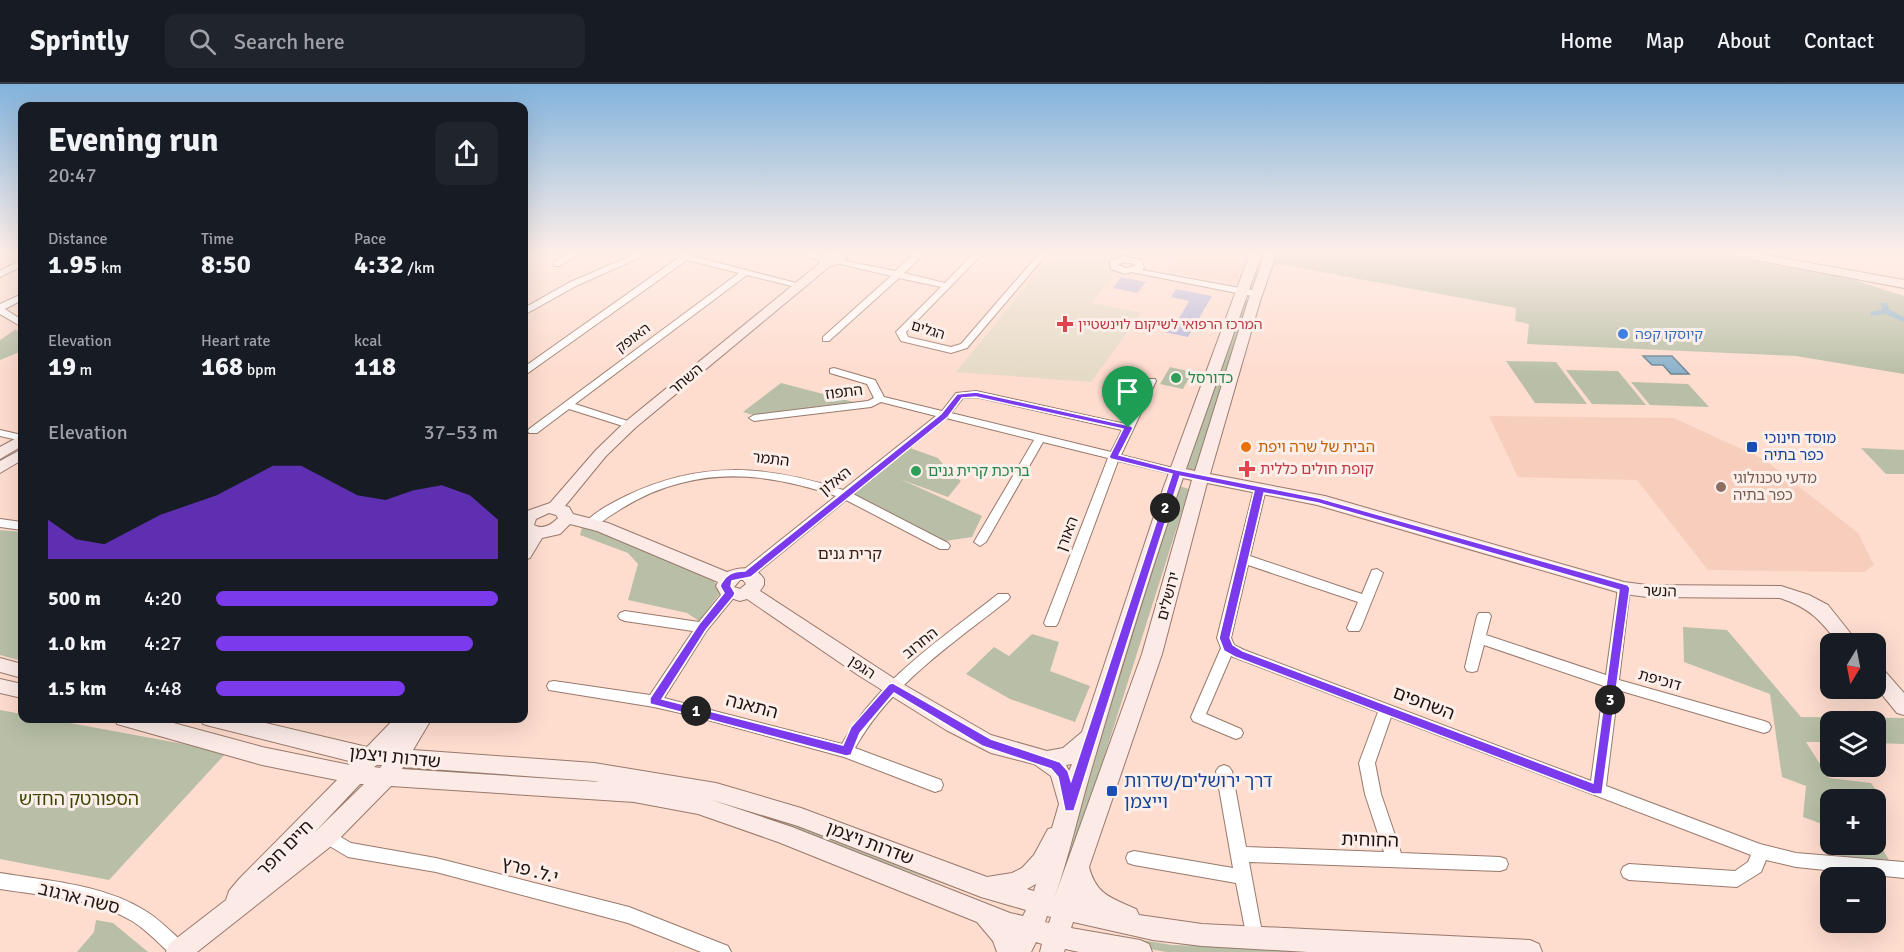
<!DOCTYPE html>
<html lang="en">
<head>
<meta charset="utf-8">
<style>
	body { margin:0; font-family:Signika,"Noto Sans Hebrew",sans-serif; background:#20242c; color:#f1f3f6; height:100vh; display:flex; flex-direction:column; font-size:22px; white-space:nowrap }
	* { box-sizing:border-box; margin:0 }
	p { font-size:20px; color:#9ea1a6 }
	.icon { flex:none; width:33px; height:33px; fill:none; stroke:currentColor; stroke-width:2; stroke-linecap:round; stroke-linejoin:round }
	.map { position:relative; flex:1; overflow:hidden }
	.panel { position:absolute; left:18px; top:18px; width:510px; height:621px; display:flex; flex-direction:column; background:#171b24; border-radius:12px; box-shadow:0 6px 24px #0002 }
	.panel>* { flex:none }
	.needle { width:39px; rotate:190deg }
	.buttons { position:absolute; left:1820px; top:549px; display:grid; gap:12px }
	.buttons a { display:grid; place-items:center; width:66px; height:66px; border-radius:12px; background:#171b24; box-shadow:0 6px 24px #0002; font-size:30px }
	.pin { position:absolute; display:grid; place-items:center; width:51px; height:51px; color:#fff; margin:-62px -26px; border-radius:50% 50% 50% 0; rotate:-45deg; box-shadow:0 0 6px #0007 }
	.pin .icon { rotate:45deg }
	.km { position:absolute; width:30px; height:30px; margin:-15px; border-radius:50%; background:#222; color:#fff; font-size:16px; line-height:30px; text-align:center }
	.round { display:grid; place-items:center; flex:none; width:63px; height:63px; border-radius:12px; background:#20242c }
	.summary { display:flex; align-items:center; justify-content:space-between; height:102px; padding:0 30px }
	h1 { font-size:33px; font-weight:700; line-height:45px }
	.figures { display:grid; grid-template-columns:repeat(3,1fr); gap:9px; height:102px; padding:6px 30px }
	.figures div { display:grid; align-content:center }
	.figures b { font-size:26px; font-weight:700 }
	.figures small { font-size:16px; font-weight:400 }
	.figures p { font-size:16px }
	.chart { height:168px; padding:12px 30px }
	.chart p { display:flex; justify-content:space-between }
	.chart svg { width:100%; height:108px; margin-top:6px; fill:#7c3aed; opacity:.7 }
	ul { padding:0 30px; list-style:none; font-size:20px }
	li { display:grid; grid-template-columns:96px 72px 1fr; align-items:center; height:45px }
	li i { height:15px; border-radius:8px; background:#7c3aed }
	header { display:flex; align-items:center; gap:36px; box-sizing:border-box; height:84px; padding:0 30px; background:#171b24; border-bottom:2px solid #363941 }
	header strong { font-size:28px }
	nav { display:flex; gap:33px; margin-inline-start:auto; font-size:21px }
	.search { width:420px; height:54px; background:#20242c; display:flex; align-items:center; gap:15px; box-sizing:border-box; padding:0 21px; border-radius:12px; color:#9ea1a6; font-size:22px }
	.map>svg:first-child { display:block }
</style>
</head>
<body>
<header>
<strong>Sprintly</strong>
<div class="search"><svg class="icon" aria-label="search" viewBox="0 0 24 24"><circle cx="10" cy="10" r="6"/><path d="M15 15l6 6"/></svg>Search here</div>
<nav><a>Home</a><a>Map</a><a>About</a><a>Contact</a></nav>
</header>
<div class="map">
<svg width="1904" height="868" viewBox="0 0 1904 868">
	<rect width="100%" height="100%" fill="#fedcce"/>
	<g fill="#f7cdbc">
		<polygon points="1177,169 1249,169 1237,197 1232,199 1167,187"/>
		<polygon points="1489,332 1674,334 1765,376 1858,449 1874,481 1864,488 1708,486 1637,396 1518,393"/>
	</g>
	<polygon fill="#e4dac5" points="1053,169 1132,169 1130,173 1114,176 1117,186 1092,219 1141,229 1091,298 956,288"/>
	<g fill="#b8bfa6">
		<polygon points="1278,169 1702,169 1807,185 1854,196 1904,212 1904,290 1796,272 1527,260 1529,240 1515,237 1516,224 1278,180 1277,182 1273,180"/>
		<polygon points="1242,215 1250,216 1195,386 1185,384"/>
		<polygon points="16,245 22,254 22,267 0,276 0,256"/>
		<polygon points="1506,277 1556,278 1587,320 1535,319"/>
		<polygon points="1170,283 1192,288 1183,305 1160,300"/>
		<polygon points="1566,286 1618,287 1646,321 1592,320"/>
		<polygon points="1631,298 1688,300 1709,323 1650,321"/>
		<polygon points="781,299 854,318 753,331 743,328"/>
		<polygon points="910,364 938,374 949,388 961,397 948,413 900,395 982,432 972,453 945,457 851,409"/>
		<polygon points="1861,364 1904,366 1904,390 1886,390"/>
		<polygon points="1179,402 1189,405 1063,803 1057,811 1055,807 1094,669"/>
		<polygon points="582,443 638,462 714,496 720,509 699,537 687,529 628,516 638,480 628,469 580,451"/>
		<polygon points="0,446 22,448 22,577 0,571"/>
		<polygon points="1683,543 1727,546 1801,633 1904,634 1904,660 1875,659 1875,638 1830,638 1830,658 1806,658 1829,694 1871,699 1884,718 1830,716 1830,755 1822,740 1803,733 1806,702 1782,693 1770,610 1684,578"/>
		<polygon points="1032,550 1059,558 1050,587 1090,602 1075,638 1010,615 966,590 994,563 1009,572"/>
		<polygon points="0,626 22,630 22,634 48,635 227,668 109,796 0,775"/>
		<polygon points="423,685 579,692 714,714 783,735 1016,825 709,718 421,688"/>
		<polygon points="1875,753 1889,776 1840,773 1833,761 1875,760"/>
		<polygon points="96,836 113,839 148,868 77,868 94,848"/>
		<polygon points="1086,847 1172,861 1398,868 1166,868 1085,853"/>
	</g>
	<polygon fill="#89b1ca" stroke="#698292" stroke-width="1.5" points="1643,272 1672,272 1689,290 1671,290 1663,281 1652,281"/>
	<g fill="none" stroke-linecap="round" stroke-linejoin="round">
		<polygon fill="#89b1ca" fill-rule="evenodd" points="1881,219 1887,219 1890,226 1904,233 1904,238 1885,230 1871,232 1871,228 1882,226"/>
	</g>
	<g fill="#b1b3da">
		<polygon points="1121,193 1146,198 1137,209 1113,204"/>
		<polygon points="1176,205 1212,212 1188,253 1164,248 1172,234 1178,236 1189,217 1171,213"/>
	</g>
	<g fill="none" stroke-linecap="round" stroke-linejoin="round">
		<defs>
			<g id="street">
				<polygon points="569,169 579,169 560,182 554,182 554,178"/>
				<polygon points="638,169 650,169 576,202 524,231 524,224 570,198"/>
				<polygon points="685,169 695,169 692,172 804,201 800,204 747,191 575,320 634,339 635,341 634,343 626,343 569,325 537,349 529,349 528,347 529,345 739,189 687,176 528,289 524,290 524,283"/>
				<polygon points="799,169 813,169 828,175 824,178"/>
				<polygon points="916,169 925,169 904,189 945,199 974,169 983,169 906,248 908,253 951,263 961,260 1038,171 1037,169 1045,169 1046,171 967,264 951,269 901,257 896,248 941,203 899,194 829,257 823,257 823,253 891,192 836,179 836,175 895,187"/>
				<path d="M1123,172L1141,176L1144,184L1142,186L1257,207L1261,210L1257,213L1131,188L1125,190L1111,185L1110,177ZM1124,178L1134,180L1135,182L1126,184L1118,181Z"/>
				<polygon points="19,177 22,177 22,182 0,193 0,187"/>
				<polygon points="22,210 22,216 5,225 22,236 22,243 0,230 0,220"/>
				<path d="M834,284L875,296L884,313L942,327L956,309L976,307L1125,340L1146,297L1147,295H1155L1156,297L1121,371L1181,386L1183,388L1177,391L1118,377L1058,539L1056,542H1046L1044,539L1108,374L1043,358L986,458L980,462L974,458L1034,356L946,334L853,410L948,459L950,462L948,465H940L846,416L752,493H742L741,490L742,487L836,412C786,395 733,385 681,399C656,405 632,417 610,432C602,437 595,445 586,443L584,440C594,428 612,419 626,412C700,376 767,381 843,406L936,332L881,318L871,323L754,337L749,334L754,331L868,317L874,314L867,300L830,289V285ZM976,313L1122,346L1111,368L951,329L963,314Z"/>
				<polygon points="0,346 22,351 22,357 0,352"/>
				<polygon points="1260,401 1266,405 1250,472 1362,510 1372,486 1377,485 1383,489 1361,544 1359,547 1349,547 1347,544 1358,518 1248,481 1231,554 1234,561 1244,566 1591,697 1604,602 1484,561 1477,587 1472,588 1467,587 1465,583 1477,532 1479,529 1489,529 1491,532 1486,551 1606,591 1618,504 1619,501 1629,501 1630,504 1619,596 1764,637 1769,639 1771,643 1769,647 1764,649 1618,606 1606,702 1760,760 1796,769 1904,778 1904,794 1796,783 1766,776 1761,788 1737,803 1629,796 1623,793 1621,788 1623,783 1629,780 1735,787 1748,778 1751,771 1391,633 1375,679 1381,710 1401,769 1500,773 1506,775 1508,780 1506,785 1500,787 1249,778 1263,854 1260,860 1254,862 1248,860 1236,799 1134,781 1128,779 1126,774 1128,769 1134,767 1233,784 1216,687 1219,683 1224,681 1229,683 1232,687 1246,763 1384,768 1365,710 1359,679 1378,628 1231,572 1206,630 1241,645 1243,649 1241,653 1236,655 1231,653 1193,637 1191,633 1221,564 1217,554 1254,405"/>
				<polygon points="0,435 22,438 22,446 0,443"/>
				<path d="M730,504L735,506L737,509L735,512L707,546L664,614L842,660C879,595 941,555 998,510H1008L1010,513L1008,516C952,560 890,601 855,664L941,696L943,701L941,706L935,708L844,673L689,631L654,623L549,606L547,602L549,598L554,597L650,611L693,547L625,537L620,535L618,532L620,529L625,527L699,538L725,506Z"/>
				<polygon points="327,745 351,759 436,774 629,823 728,862 731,868 701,868 628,839 436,788 348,773 321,757 319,752 321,747"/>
				<path d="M0,789C48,797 102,800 144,826C160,835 173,850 187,862L190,868H168C157,857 145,845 132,837C94,814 43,812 0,805Z"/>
			</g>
			<g id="secondary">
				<path d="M842,169L847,173L843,179L830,182L635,344L606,372L565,422L569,423L573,430L608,439L727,488C740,483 755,481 764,495V501L760,507L901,599L991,651L1047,667L1063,664L1082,648L1163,405L1250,169H1262L1186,385L1195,387L1248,217L1265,169H1277L1260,217L1210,390L1325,412L1624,498L1647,501L1781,502L1809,511L1828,521L1859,560H1839C1820,536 1810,524 1780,514L1647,513L1624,510L1317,421L1207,399L1162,570L1089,783C1096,811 1112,814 1136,825L1139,831L1202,840L1530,856L1539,860L1542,868H1308L1202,862L1153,856L1073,838L1071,844L1140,856L1149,860L1152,868H1079L1065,865L1064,868H1040L1042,860L1036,858L1031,868H997L993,857L977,838L778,758L698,730L634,718L391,702L335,759L197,868H166L169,860L226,816L229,807L239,795L337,696L262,681L124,642L117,640L114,634H155L262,663L350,681L353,678L210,642L203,640L200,634H244L367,663L395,634H432L413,666L594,679L716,699L801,724L987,793L1012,789L1022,784L1034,771L1048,745L1052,744L1059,720L1051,692L1034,680L991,669L946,646L858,591L747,515L740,517L721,511L716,502L718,498L597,447L570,440L560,450L542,454L530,474L524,476V457L527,451L524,449V428L550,419L596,366L625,338L820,179L818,176L824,170ZM1183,394L1192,396L1142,570L1055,812C1069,772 1078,731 1090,690C1119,591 1149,491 1183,394ZM549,429L556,431L558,434C551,441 543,446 534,441L536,435ZM740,496H743L746,500L740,505L734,503ZM1072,680L1069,687L1066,681ZM377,681H382L380,684L374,683ZM403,683L594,697L600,698L402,685ZM360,700H364L314,749ZM712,716L798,742L981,813L1026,826L1023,832L1010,829L792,743ZM1036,800L1034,807L1027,805ZM1047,832L1051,833L1049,839L1045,838Z"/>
				<polygon points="1729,169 1755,169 1904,196 1904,204 1735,172"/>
				<polygon points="22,351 22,362 0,375 0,363"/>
				<polygon points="22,365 22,376 0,389 0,377"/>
				<polygon points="0,574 22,580 22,594 0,588"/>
				<polygon points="1875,582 1882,584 1904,609 1904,631 1897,629 1875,602"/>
				<polygon points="0,595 22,600 22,614 0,609"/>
			</g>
		</defs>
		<use href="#street" stroke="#98796c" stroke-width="2"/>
		<use href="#secondary" stroke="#98796c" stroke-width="2"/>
		<use href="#street" fill="#fff" fill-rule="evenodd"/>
		<use href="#secondary" fill="#fbeae6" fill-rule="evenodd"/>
	</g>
	<linearGradient id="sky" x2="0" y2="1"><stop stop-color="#82b3dc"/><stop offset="0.58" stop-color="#ffefe9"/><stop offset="1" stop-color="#ffefe9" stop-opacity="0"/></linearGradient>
	<rect width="1904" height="291" fill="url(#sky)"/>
	<path fill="#7c3aed" stroke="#fff" stroke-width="1.5" fill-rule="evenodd" d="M976,308L1131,342L1133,344L1119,371L1177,386L1319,414L1628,501L1630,504L1602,710H1593L1235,573L1224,567L1219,554L1254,407L1180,392L1074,727H1065L1058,693L1051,685L982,662L894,609L860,649L851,671L846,672L650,620V614L699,540L724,509L720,502C725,491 732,487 745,487L941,330L957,310ZM976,313L1123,345L1109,373L1111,375L1172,390L1071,697L1068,687L1060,678L991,655L893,599L889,600L851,643L843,661L662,615L706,546L734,512L735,509L731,502L732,497L751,493L948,333L962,314ZM1264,409L1318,419L1619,506L1593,699L1243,567L1233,561L1230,554Z"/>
	<g fill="#e0444e" stroke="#fcefe9" stroke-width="2">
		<path d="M1062 231h6v6h6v6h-6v6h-6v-6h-6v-6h6z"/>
		<path d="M1244 376h6v6h6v6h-6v6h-6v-6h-6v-6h6z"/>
	</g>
	<circle fill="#3f7fe0" stroke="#fcefe9" stroke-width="2" cx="1623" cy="250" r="6"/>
	<g fill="#2e9e5b" stroke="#fcefe9" stroke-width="2">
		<circle cx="1176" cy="294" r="6"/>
		<circle cx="916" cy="387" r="6"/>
	</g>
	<circle fill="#e8710a" stroke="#fcefe9" stroke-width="2" cx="1246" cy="363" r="6"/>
	<g fill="#1a4fb4" stroke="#fcefe9" stroke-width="2">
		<rect x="1746" y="357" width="12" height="12" rx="3"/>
		<rect x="1106" y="701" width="12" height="12" rx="3"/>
	</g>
	<circle fill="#8d6e63" stroke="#fcefe9" stroke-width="2" cx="1721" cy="403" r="6"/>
	<g text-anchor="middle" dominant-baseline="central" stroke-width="6" stroke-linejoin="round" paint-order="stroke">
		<g font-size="14" fill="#be3a42" stroke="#fcefe9" text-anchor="start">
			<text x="1078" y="240">המרכז הרפואי לשיקום לוינשטיין</text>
		</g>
		<g font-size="14" fill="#1e130e" stroke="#fcefe9">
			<text transform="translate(928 246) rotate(17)">הגלים</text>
			<text transform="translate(633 254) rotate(-37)">האופק</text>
		</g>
		<g font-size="14" fill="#366cbe" stroke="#fcefe9" text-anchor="start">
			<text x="1635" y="250">קיוסקו קפה</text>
		</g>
		<g font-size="15" fill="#27864d" stroke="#fcefe9" text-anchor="start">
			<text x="1188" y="294">כדורסל</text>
			<text x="928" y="387">בריכת קרית גנים</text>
		</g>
		<g font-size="15" fill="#1e130e" stroke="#fcefe9">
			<text transform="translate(686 295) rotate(-40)">השחר</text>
			<text transform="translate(844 308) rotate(-7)">התפוז</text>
			<text transform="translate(771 375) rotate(7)">התמר</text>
			<text transform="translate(835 397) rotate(-39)">האלון</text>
			<text transform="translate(1067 450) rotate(-69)">האורן</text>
			<text transform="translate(1660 507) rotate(2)">הנשר</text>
			<text transform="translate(1168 512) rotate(-75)">ירושלים</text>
			<text transform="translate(920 559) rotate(-39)">החרוב</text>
			<text transform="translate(862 583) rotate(34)">הגפן</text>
			<text transform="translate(1660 596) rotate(16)">דוכיפת</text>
		</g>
		<g font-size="15" fill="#164399" stroke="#fcefe9" text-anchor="start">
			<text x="1764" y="354">מוסד חינוכי<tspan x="1764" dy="17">כפר בתיה</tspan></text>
		</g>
		<g font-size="15" fill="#c56008" stroke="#fcefe9" text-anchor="start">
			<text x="1258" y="363">הבית של שרה ויפת</text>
		</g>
		<g font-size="15" fill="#be3a42" stroke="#fcefe9" text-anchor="start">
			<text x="1260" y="385">קופת חולים כללית</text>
		</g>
		<g font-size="15" fill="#785e54" stroke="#fcefe9" text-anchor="start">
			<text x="1733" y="394">מדעי טכנולוגי<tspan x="1733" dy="17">כפר בתיה</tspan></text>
		</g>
		<g font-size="16" fill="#3b2217" stroke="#fcefe9">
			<text x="850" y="470">קרית גנים</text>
		</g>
		<g font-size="18" fill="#1e130e" stroke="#fcefe9">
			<text transform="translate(1424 619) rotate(21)">השחפים</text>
			<text transform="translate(752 622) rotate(15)">התאנה</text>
			<text transform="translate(395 673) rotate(6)">שדרות ויצמן</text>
			<text transform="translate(1370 756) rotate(2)">החוחית</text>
			<text transform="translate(870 759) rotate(21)">שדרות ויצמן</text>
			<text transform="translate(285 764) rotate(-45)">חיים חפר</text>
			<text transform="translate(530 786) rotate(15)">י.ל. פרץ</text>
			<text transform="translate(79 814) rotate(14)">סשה ארגוב</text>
		</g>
		<g font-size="18" fill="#164399" stroke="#fcefe9" text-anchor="start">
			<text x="1124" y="697">דרך ירושלים/שדרות<tspan x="1124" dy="21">וייצמן</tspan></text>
		</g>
		<g font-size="18" fill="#3a4501" stroke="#fcefe9">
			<text x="79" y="715">הספורטק החדש</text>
		</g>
	</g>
</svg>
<div class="buttons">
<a><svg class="needle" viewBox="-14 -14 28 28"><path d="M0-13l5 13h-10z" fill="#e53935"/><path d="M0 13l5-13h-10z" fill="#9ea1a6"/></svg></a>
<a><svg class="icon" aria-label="layers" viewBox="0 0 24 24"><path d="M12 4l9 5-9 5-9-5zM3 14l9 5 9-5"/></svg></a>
<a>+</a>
<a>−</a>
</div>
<div class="pin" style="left:1128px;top:344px;background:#1e9e55"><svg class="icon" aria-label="arrive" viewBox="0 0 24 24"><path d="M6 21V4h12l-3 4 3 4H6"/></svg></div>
<b class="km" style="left:696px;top:627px">1</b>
<b class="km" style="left:1165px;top:424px">2</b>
<b class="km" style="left:1610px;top:616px">3</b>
<section class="panel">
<div class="summary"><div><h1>Evening run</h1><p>20:47</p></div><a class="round"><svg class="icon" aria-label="share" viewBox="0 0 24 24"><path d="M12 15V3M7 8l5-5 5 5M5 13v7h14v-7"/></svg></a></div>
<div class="figures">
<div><p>Distance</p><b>1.95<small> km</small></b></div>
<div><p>Time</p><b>8:50</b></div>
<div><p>Pace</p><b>4:32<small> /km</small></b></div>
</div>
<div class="figures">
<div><p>Elevation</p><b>19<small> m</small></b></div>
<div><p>Heart rate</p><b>168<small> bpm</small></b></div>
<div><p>kcal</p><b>118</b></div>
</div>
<div class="chart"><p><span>Elevation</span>37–53 m</p>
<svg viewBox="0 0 160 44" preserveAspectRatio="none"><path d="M0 44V28L10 36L20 38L30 32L40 26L50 22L60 18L70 12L80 6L90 6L100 12L110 18L120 20L130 16L140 14L150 18L160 28V44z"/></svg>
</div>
<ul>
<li><b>500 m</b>4:20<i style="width:100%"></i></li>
<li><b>1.0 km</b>4:27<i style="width:91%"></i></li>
<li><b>1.5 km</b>4:48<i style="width:67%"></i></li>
</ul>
</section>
</div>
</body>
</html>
